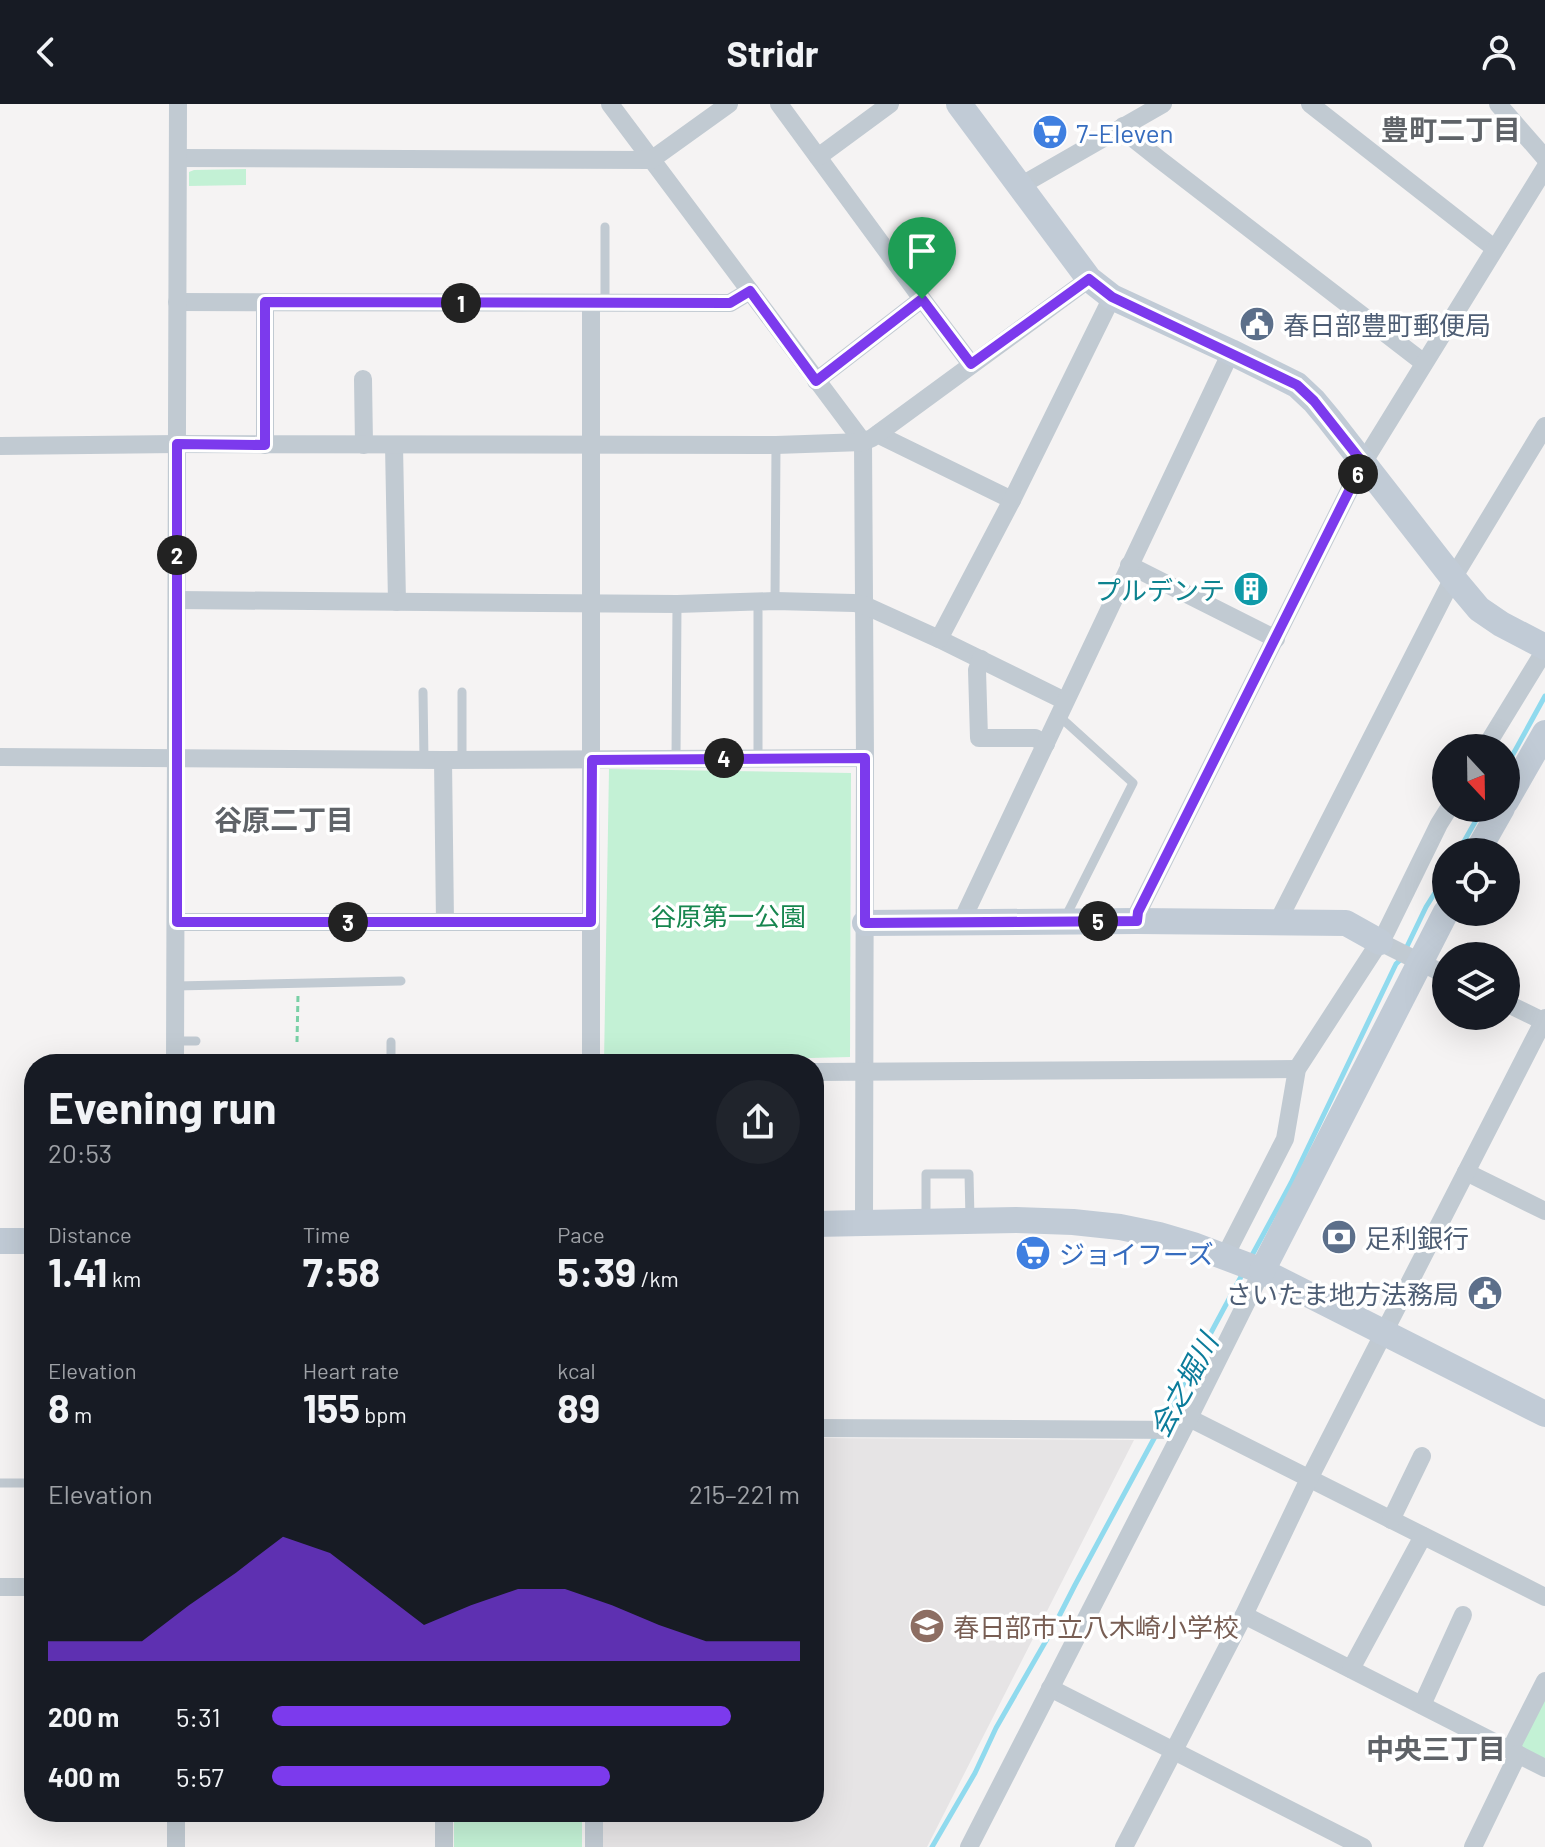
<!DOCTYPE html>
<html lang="en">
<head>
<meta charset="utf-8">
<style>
	body { margin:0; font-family:Barlow,"Noto Sans JP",sans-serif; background:#20242c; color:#f1f3f6; height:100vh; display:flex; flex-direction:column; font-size:30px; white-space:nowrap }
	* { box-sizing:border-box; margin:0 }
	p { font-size:26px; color:#9ea1a6 }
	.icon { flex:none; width:44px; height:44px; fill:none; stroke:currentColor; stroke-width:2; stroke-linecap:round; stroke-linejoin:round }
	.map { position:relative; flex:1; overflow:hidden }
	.sheet { position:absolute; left:24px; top:950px; width:800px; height:768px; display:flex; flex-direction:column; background:#171b24; border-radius:32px; box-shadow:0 8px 32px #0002 }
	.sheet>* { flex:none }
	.needle { width:52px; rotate:158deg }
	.buttons { position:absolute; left:1432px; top:630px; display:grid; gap:16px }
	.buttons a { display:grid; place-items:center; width:88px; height:88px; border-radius:50%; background:#171b24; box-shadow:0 8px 32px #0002; font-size:40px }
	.pin { position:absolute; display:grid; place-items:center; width:68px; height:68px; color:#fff; margin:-82px -34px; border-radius:50% 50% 50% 0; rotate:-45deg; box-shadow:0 0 8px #0007 }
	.pin .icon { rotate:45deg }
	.km { position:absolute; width:40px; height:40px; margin:-20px; border-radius:50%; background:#222; color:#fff; font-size:22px; line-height:40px; text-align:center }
	.round { display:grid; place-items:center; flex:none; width:84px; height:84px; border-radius:42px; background:#20242c }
	.summary { display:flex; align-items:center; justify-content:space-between; height:136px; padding:0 24px }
	h1 { font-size:44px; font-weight:700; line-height:60px }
	.metrics { display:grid; grid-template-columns:repeat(3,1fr); gap:12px; height:136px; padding:8px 24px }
	.metrics div { display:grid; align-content:center }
	.metrics b { font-size:40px; font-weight:700 }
	.metrics small { font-size:22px; font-weight:400 }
	.metrics p { font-size:22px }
	.chart { height:224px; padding:16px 24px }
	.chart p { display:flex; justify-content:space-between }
	.chart svg { width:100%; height:144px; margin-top:8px; fill:#7c3aed; opacity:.7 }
	ul { padding:0 24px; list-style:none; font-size:26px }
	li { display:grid; grid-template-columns:128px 96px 1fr; align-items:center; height:60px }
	li i { height:20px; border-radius:10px; background:#7c3aed }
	header { display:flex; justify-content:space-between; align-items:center; height:104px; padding:0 24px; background:#171b24; font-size:36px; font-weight:700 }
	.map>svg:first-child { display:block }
</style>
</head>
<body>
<header><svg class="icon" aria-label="back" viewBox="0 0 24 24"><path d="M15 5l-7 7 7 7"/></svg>Stridr<svg class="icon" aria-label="person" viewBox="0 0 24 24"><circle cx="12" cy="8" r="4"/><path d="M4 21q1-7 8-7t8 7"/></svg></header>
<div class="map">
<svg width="1545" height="1743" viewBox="0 0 1545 1743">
	<rect width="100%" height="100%" fill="#f5f3f3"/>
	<polygon fill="#e6e4e5" points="814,1334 1134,1336 927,1743 603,1743 603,1708 814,1708"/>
	<g fill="#c3f1d5">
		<polygon points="246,65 246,81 189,82 189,68 194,66"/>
		<polygon points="609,665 851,669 850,953 604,959"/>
		<polygon points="1545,1591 1545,1655 1519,1642"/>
		<rect x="454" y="1708" width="128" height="35"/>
	</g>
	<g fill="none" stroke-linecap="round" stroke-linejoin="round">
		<g stroke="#90daee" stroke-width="5">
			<polyline points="1506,663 1545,592"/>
			<polyline points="1458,748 1483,704"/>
			<polyline points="1250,1155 1291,1079 1396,860 1401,855 1426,803 1446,771"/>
			<polyline points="1162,1320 1244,1167"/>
			<polyline points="932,1743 975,1669 996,1624 1051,1528 1075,1481 1157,1329"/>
		</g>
		<polyline stroke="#7ad0a6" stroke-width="3" stroke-dasharray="6 4" stroke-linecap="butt" points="297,938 298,891"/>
		<g stroke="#c1cad2" stroke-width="9">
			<polyline points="605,123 605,199"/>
			<polyline points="775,497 776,341"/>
			<polyline points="423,588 424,656"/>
			<polyline points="1059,612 1133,679 1067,810 1067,814"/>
			<polyline points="676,654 677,500"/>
			<polyline points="758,654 758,498"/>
			<polyline points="462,656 462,588"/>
			<polyline points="176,882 401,877"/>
			<polyline points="175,937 196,937"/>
			<polyline points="391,960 391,938"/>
			<polyline points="926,1114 926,1070 969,1070 970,1115"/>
			<polyline points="0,1379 34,1379"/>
		</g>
		<g stroke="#c1cad2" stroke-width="18">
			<polyline points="610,0 863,338 865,654 864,1119"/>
			<polyline points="779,0 922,195 971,260"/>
			<polyline points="1310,0 1494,144"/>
			<polyline points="1498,0 1545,54"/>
			<polyline points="1123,22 1130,32 1159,55 1424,259"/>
			<polyline points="818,53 890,0"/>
			<polyline points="178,54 651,56 729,0"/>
			<polyline points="1020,82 1163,0"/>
			<polyline points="177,198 730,199 750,187"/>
			<polyline points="265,198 265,341"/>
			<polyline points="363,275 364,341"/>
			<polyline points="816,277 922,195"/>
			<polyline points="879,329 883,333 1012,396"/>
			<polyline points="394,341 397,498"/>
			<polyline points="0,342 177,340 776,341 863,338 872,334 1089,175"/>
			<polyline points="1129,461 1276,535"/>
			<polyline points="177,496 677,500 775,497 854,499 864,501 939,535 1065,597"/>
			<polyline points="939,535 1012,396 1112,193"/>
			<polyline points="981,555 977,566 979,634 1035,634 1046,640"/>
			<polyline points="1485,644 1545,546"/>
			<polyline points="0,653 443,656 865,654"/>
			<polyline points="443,656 445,818"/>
			<polyline points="1137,817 1138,808 1363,359 1545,64"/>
			<polyline points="177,818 591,818"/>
			<polyline points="964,818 966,808 1231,248"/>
			<polyline points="1277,819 1453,474 1545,322"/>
			<polyline points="1380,838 1446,871"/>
			<polyline points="1506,899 1545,918"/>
			<polyline points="175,960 178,0"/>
			<polyline points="591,960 591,199"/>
			<polyline points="814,968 1297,965"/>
			<polyline points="1466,1068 1545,1107"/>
			<polyline points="1225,1152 1285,1035 1297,965 1386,828 1439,720 1449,704"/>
			<polyline points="1189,1314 1545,1493"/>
			<polyline points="814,1324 1182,1326"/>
			<polyline points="1391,1416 1422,1352"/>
			<polyline points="0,1483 34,1483"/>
			<polyline points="1244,1511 1545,1664"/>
			<polyline points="1351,1565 1423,1432"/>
			<polyline points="1050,1584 1363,1743"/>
			<polyline points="1422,1601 1463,1511"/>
			<polyline points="1510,1646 1545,1577"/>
			<polyline points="444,1708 444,1743"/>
			<polyline points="176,1743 176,1708"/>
			<polyline points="594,1743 594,1708"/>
			<polyline points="969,1743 1189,1314 1262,1167"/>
			<polyline points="1124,1743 1244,1511 1309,1375 1545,914"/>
			<polyline points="1473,1743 1518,1650"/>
		</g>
		<g stroke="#c1cbd6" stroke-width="26">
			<polyline points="959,0 1089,175 1112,193 1231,248 1297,281 1314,297 1329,315 1453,474 1479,505 1501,520 1545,543"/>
			<polyline points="1506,697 1545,629"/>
			<polyline points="1477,748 1502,704"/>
			<polyline points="865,819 1137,817 1346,819 1380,838"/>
			<polyline points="814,1120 1016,1116 1073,1118 1120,1123 1159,1131 1193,1141 1262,1167 1545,1310"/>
			<polyline points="0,1137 34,1137"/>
			<polyline points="1262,1167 1446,808"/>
		</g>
	</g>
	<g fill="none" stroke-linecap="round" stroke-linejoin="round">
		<defs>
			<polygon id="route" points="1089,175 1112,193 1297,281 1314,297 1363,359 1138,808 1137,817 865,819 865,654 592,656 591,818 177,818 177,340 265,341 265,198 730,199 750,187 816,277 922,195 971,260"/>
		</defs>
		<use href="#route" stroke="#fff" stroke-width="16"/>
		<use href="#route" stroke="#7c3aed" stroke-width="10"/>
	</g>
	<defs>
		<symbol id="supermarket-disc" viewBox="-11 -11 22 22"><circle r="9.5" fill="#3f7fe0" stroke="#fff"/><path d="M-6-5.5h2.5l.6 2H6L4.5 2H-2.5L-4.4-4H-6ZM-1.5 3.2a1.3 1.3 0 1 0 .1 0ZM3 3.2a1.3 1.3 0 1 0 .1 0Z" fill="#fff"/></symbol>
		<symbol id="civic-disc" viewBox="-11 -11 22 22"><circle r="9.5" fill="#5c6f8a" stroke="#fff"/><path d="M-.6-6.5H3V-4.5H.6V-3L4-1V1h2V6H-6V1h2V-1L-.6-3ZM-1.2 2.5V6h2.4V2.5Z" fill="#fff"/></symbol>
		<symbol id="building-disc" viewBox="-11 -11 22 22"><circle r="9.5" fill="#0f9aa8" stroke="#fff"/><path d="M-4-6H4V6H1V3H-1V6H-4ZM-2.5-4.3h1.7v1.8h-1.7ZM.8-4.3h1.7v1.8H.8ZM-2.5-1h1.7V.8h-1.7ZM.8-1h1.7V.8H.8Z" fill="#fff"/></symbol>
		<symbol id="bank-disc" viewBox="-11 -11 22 22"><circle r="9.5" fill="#5c6f8a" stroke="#fff"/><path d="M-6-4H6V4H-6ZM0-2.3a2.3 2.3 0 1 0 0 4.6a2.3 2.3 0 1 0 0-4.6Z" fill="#fff"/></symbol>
		<symbol id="school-disc" viewBox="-11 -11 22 22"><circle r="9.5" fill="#8d6e63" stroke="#fff"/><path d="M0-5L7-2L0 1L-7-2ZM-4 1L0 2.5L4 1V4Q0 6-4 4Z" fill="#fff"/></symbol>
	</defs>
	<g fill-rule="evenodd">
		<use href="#supermarket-disc" x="1030" y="8" width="40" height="40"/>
		<use href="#civic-disc" x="1237" y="200" width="40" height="40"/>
		<use href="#building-disc" x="1231" y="465" width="40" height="40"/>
		<use href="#bank-disc" x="1319" y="1113" width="40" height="40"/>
		<use href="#supermarket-disc" x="1013" y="1129" width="40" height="40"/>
		<use href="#civic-disc" x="1465" y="1169" width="40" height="40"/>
		<use href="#school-disc" x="907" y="1502" width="40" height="40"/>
	</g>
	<g text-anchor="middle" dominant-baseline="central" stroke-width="7" stroke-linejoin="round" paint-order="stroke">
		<g font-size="26" fill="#366cbe" stroke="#fff" text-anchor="start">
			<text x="1076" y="28">7-Eleven</text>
			<text x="1059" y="1149">ジョイフーズ</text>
		</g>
		<g font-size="26" fill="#4e5e75" stroke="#fff" text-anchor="start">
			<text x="1283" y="220">春日部豊町郵便局</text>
			<text x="1365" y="1133">足利銀行</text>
			<text x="1459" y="1189" text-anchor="end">さいたま地方法務局</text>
		</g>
		<g font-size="26" fill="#0d838f" stroke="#fff" text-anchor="end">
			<text x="1225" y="485">プルデンテ</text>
		</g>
		<g font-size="26" fill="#17864f" stroke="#fff">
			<text x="728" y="811">谷原第一公園</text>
		</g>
		<g font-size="26" fill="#785e54" stroke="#fff" text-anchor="start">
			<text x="953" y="1522">春日部市立八木崎小学校</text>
		</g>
		<g font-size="28" font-weight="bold" fill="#5f6368" stroke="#fff">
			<text x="1451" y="25">豊町二丁目</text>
			<text x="284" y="715">谷原二丁目</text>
			<text x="1436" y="1644">中央三丁目</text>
		</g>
		<g font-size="28" font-style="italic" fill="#0c7c9b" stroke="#fff">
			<text transform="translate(1183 1281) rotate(-62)">会之堀川</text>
		</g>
	</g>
</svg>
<div class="buttons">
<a><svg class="needle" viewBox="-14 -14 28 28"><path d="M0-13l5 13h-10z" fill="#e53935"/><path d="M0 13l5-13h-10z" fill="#9ea1a6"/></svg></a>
<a><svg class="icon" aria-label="locate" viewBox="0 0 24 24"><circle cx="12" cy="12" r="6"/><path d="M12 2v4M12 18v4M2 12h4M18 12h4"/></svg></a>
<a><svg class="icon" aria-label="layers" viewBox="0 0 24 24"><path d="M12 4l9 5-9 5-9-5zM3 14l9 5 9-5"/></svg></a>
</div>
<div class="pin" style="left:922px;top:195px;background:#1e9e55"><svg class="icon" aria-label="arrive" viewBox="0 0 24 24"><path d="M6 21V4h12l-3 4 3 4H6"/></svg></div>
<b class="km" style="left:461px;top:199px">1</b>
<b class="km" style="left:177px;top:451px">2</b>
<b class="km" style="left:348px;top:818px">3</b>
<b class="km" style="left:724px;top:654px">4</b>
<b class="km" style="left:1098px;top:817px">5</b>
<b class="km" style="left:1358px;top:370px">6</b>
<section class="sheet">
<div class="summary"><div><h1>Evening run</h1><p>20:53</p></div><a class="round"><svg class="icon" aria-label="share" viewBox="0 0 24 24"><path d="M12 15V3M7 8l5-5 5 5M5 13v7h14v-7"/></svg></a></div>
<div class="metrics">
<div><p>Distance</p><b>1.41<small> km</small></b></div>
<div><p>Time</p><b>7:58</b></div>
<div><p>Pace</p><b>5:39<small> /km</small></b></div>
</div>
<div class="metrics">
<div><p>Elevation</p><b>8<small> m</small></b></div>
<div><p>Heart rate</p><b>155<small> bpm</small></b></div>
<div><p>kcal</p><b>89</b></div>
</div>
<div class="chart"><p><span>Elevation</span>215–221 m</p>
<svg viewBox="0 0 160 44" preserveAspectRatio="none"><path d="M0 44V38L10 38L20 38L30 27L40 17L50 6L60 11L70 22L80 33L90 27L100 22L110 22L120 27L130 33L140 38L150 38L160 38V44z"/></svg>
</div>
<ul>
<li><b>200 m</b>5:31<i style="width:87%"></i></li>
<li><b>400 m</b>5:57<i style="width:64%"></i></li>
</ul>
</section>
</div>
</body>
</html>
